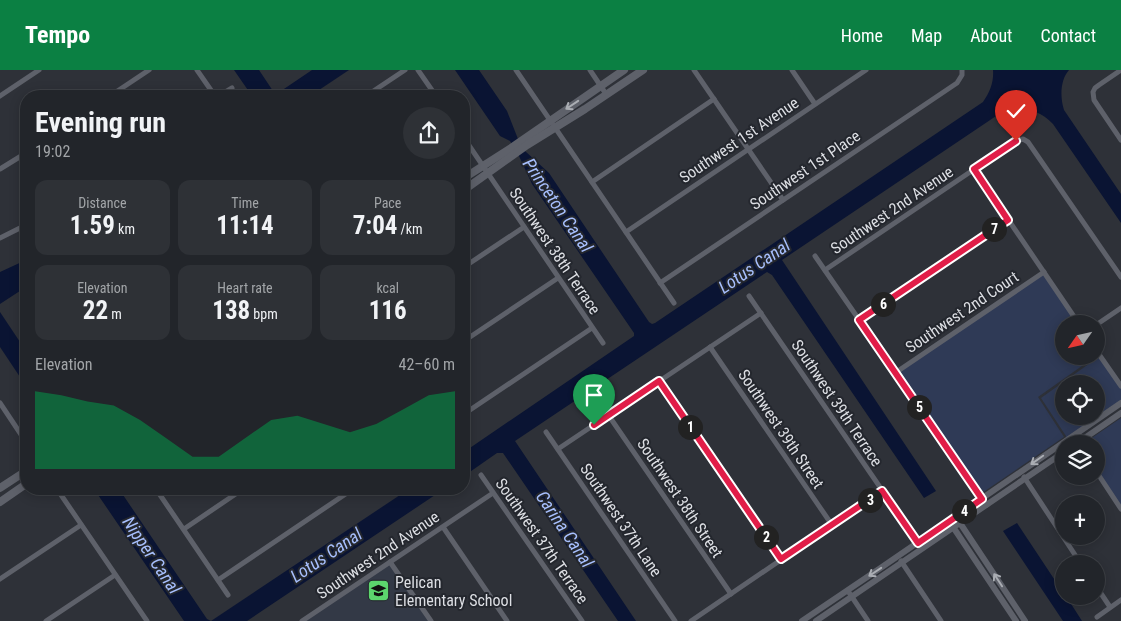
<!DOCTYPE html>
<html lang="en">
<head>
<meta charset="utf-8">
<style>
	body { margin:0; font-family:"Roboto Condensed",sans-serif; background:#2e3136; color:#f1f3f6; height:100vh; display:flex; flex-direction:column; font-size:19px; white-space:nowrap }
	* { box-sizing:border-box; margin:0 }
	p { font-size:16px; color:#a2a5a8 }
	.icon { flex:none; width:28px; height:28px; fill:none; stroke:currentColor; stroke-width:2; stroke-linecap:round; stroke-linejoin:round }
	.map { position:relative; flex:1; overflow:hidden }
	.drawer { position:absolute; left:20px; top:20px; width:450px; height:405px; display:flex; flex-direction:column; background:#22252a; border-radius:20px; box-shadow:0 2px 12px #0003,0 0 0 1px #3f4247 }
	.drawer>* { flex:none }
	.needle { width:32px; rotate:236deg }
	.buttons { position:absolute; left:1055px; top:245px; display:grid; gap:10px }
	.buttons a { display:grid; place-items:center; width:50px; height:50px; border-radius:50%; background:#22252a; box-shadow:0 2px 12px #0003,0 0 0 1px #3f4247; font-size:25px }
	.pin { position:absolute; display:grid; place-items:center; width:42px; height:42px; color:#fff; margin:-51px -21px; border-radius:50% 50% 50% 0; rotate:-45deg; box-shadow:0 0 5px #0007 }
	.pin .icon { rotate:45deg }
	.km { position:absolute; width:25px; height:25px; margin:-12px; border-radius:50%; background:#222; color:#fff; font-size:14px; line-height:25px; text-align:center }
	.round { display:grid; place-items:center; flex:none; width:52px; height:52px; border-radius:26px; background:#2e3136 }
	.summary { display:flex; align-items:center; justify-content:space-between; height:85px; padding:0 15px }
	h1 { font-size:28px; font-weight:700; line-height:38px }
	.metrics { display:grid; grid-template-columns:repeat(3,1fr); gap:8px; height:85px; padding:5px 15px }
	.metrics div { display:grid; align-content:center; border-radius:12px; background:#2e3136; text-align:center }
	.metrics b { font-size:25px; font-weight:700 }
	.metrics small { font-size:14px; font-weight:400 }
	.metrics p { font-size:14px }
	.chart { height:140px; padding:10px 15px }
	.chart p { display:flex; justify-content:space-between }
	.chart svg { width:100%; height:90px; margin-top:5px; fill:#0b8043; opacity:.7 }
	header { display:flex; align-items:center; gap:30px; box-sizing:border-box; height:70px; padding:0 25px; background:#0b8043; color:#fff }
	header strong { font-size:24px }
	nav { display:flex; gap:28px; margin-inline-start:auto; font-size:18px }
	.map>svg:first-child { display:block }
</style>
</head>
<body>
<header>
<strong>Tempo</strong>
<nav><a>Home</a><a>Map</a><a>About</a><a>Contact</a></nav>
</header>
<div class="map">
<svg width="1121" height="551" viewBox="0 0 1121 551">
	<rect width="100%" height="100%" fill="#2e3138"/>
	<polygon fill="#333946" points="390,492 431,551 303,551"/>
	<g fill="#2f3a56" fill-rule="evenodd">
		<polygon points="1044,202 1079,254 1064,254 1064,286 1096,286 1038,327 1064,367 979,425 895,303"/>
		<path d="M1100,286L1121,317V330L1066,368V366L1041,328ZM1064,314H1096V346H1064Z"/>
		<polygon points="1121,348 1121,439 1096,401 1096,374 1083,374"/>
	</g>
	<g fill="#0a1433">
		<polygon points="234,0 259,0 273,21 278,23 312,0 349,0 310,26 252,26"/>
		<path d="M455,0H479L507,41L518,69L525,81L549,103L649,252L652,254L655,253L983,32C990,22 994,12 993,0H1069C1060,10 1060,28 1064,40L1121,124V153L1053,54C1038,39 1025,37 1005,40L782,190L936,421L924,428L772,205L767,202L515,371L636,551H618L503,383H497L464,406V382L634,266V263L532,114L519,86L510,71L500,66Z"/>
		<polygon points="26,190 26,217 0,234 0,202"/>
		<polygon points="0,242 26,281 26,316 0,277"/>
		<polygon points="94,419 119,419 207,549 211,551 409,419 444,419 247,551 184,551"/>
		<polygon points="1017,453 1064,524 1064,526 1066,526 1082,551 1063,551 1003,461"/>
	</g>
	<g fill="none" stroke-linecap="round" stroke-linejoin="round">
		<g stroke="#5e616a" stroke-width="5">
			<polyline points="197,0 215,26"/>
			<polyline points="418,0 436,26"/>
			<polyline points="516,0 674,233"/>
			<polyline points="590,0 606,24"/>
			<polyline points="694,0 783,130"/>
			<polyline points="792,0 815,34"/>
			<polyline points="1121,0 1099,15 1095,18 1093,22 1094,30 1121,70"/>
			<polyline points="0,26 39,0"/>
			<polyline points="110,26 149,0"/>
			<polyline points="219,26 232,18"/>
			<polyline points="366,26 405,0"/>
			<polyline points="464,68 603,273"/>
			<polyline points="0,99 26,83"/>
			<polyline points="974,99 1079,254"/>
			<polyline points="592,112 714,29"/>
			<polyline points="626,162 866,0"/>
			<polyline points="0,168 26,155"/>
			<polyline points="815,186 987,435"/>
			<polyline points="464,197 524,157"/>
			<polyline points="825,200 1016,71 1023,69 1028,72 1121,207"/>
			<polyline points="660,213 957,13 962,5 962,0"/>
			<polyline points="749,226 919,474"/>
			<polyline points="859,251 1008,150"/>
			<polyline points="23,254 26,253"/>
			<polyline points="1096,255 1121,238"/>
			<polyline points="464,271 558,208"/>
			<polyline points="710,277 832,455"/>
			<polyline points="1096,280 1121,316"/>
			<polyline points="895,303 1044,202"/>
			<polyline points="659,311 781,489"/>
			<polyline points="0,333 26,372"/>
			<polyline points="464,344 592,258"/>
			<polyline points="609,346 731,524"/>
			<polyline points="546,362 675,551"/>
			<polyline points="558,379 761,243"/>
			<polyline points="1096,401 1121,439"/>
			<polyline points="481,405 582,551"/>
			<polyline points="1024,407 1081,494"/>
			<polyline points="57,419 147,551"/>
			<polyline points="156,419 228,525"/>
			<polyline points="443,457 507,551"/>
			<polyline points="184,459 243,419"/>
			<polyline points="901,491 941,551"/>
			<polyline points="390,492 431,551"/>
			<polyline points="0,509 81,455"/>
			<polyline points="218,510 353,419"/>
			<polyline points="1096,516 1110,537"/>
			<polyline points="848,521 868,551"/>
			<polyline points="1097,547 1121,530"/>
			<polyline points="46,551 115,505"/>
			<polyline points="302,551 493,423"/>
			<polyline points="691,551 882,421"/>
		</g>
		<g stroke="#5e616a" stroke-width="6">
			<polyline points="1076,374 1121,343"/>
			<polyline points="958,450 1025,551"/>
			<polyline points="951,454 1016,551"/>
			<polyline points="802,551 882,497 1121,333"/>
			<polyline points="816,551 1064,382"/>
		</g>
		<g stroke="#5e616a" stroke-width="8">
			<polyline points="464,108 511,78 624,0"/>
			<polyline points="464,120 527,75 585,39 643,0"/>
			<polyline points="0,418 26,401"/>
			<polyline points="0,432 26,414"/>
		</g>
	</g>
	<defs><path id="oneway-shaft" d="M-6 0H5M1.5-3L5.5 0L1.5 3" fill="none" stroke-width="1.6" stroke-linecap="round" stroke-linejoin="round" transform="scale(1.25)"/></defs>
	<g stroke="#aaadb3">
		<use href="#oneway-shaft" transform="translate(572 35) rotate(146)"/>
		<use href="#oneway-shaft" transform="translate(1037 390) rotate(145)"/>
		<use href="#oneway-shaft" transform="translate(875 502) rotate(146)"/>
		<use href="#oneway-shaft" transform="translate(998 510) rotate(-123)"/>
	</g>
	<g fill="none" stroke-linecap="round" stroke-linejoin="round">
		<defs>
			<polyline id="route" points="594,355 659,311 781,489 882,421 918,473 982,429 859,250 1008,150 974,99 1016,71"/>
		</defs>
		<use href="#route" stroke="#fff" stroke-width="10"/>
		<use href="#route" stroke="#e11d48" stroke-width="6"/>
	</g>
	<defs>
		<symbol id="school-square" viewBox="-11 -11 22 22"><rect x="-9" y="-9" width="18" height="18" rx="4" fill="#5cd56d" stroke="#24272e"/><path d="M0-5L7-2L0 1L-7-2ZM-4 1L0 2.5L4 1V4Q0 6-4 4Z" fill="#111"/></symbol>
	</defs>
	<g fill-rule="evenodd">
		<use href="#school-square" x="366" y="508" width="25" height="25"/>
	</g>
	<g text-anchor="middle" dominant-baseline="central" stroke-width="4" stroke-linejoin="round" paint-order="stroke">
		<g font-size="16" fill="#dddfe4" stroke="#24272e">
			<text transform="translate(739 70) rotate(-34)">Southwest 1st Avenue</text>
			<text transform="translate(805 100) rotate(-34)">Southwest 1st Place</text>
			<text transform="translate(892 140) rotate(-34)">Southwest 2nd Avenue</text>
			<text transform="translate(555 181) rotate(56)">Southwest 38th Terrace</text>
			<text transform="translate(962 242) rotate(-34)">Southwest 2nd Court</text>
			<text transform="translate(837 333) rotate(56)">Southwest 39th Terrace</text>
			<text transform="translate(781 359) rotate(56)">Southwest 39th Street</text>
			<text transform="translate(680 428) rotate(56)">Southwest 38th Street</text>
			<text transform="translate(621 450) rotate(56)">Southwest 37th Lane</text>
			<text transform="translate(542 471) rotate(55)">Southwest 37th Terrace</text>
			<text transform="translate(378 485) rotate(-34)">Southwest 2nd Avenue</text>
		</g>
		<g font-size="16" fill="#dddfe4" stroke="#24272e" text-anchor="start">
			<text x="395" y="512">Pelican<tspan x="395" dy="18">Elementary School</tspan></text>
		</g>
		<g font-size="18" font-style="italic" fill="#a7bffd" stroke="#24272e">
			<text transform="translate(558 135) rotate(56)">Princeton Canal</text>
			<text transform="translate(754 196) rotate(-34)">Lotus Canal</text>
			<text transform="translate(565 459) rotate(56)">Carina Canal</text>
			<text transform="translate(152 485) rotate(56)">Nipper Canal</text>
			<text transform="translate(326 485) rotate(-34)">Lotus Canal</text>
		</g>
	</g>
</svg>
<div class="buttons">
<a><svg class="needle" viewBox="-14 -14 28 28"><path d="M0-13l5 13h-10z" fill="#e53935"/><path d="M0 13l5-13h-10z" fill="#a2a5a8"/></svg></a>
<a><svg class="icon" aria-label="locate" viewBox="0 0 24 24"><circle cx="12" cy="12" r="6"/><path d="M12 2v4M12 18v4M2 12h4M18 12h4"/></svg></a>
<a><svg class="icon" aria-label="layers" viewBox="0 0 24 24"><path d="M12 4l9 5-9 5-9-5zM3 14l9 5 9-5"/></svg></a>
<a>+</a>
<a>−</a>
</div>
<div class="pin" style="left:594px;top:355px;background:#1e9e55"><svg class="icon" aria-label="arrive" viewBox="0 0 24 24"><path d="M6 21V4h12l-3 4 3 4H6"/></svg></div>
<div class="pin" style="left:1016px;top:71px;background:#d93025"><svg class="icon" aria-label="check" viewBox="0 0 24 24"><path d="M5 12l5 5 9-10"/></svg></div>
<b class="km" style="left:690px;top:357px">1</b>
<b class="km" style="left:766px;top:467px">2</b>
<b class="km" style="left:870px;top:430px">3</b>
<b class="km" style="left:964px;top:441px">4</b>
<b class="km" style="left:919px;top:337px">5</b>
<b class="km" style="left:883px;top:234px">6</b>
<b class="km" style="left:994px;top:159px">7</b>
<section class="drawer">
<div class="summary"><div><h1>Evening run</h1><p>19:02</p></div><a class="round"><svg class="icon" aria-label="share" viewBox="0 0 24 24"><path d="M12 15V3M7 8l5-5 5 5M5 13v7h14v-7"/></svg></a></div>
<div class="metrics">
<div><p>Distance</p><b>1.59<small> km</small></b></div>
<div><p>Time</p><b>11:14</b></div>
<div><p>Pace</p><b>7:04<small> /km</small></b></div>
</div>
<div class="metrics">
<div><p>Elevation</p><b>22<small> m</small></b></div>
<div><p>Heart rate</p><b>138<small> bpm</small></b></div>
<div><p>kcal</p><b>116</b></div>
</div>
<div class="chart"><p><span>Elevation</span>42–60 m</p>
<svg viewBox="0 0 160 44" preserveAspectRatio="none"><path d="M0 44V6L10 8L20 11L30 13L40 20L50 29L60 38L70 38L80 29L90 20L100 18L110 22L120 26L130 22L140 15L150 8L160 6V44z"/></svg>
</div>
</section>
</div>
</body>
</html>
